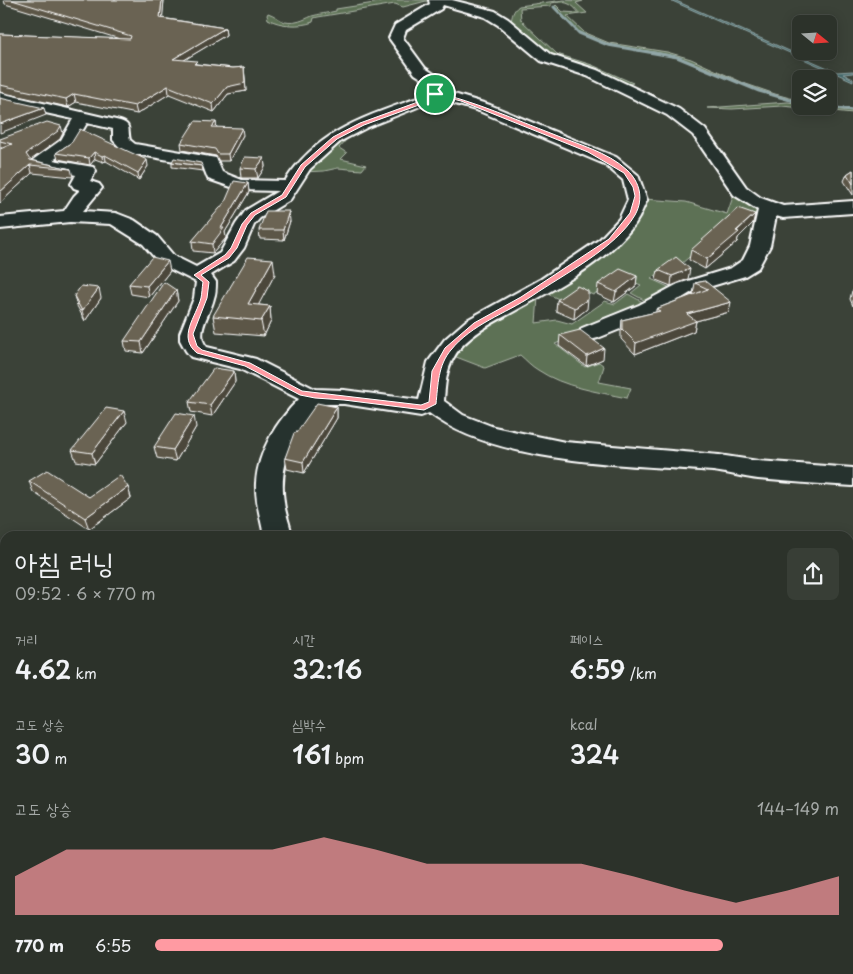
<!DOCTYPE html>
<html lang="ko">
<head>
<meta charset="utf-8">
<style>
	body { margin:0; font-family:"Playpen Sans","Poor Story",sans-serif; background:#383e36; color:#f1f3f6; height:100vh; display:flex; flex-direction:column; font-size:19px; white-space:nowrap }
	* { box-sizing:border-box; margin:0 }
	p { font-size:16px; color:#a6aaa8 }
	.icon { flex:none; width:28px; height:28px; fill:none; stroke:currentColor; stroke-width:2; stroke-linecap:round; stroke-linejoin:round }
	.map { position:relative; flex:1; overflow:hidden }
	.sheet { position:absolute; left:0px; top:531px; width:854px; height:444px; display:flex; flex-direction:column; background:#2c322a; border-radius:15px 15px 0 0; box-shadow:0 2px 12px #0003,0 0 0 1px #484d47 }
	.sheet>* { flex:none }
	.needle { width:32px; rotate:108deg }
	.controls { position:absolute; left:792px; top:15px; display:grid; gap:10px }
	.controls a { display:grid; place-items:center; width:45px; height:45px; border-radius:8px; background:#2c322a; box-shadow:0 2px 12px #0003,0 0 0 1px #484d47; font-size:25px }
	.pin { position:absolute; display:grid; place-items:center; width:42px; height:42px; color:#fff; margin:-21px; border:2px solid #fff; border-radius:50%; box-shadow:0 1px 5px #0007 }
	.round { display:grid; place-items:center; flex:none; width:52px; height:52px; border-radius:8px; background:#383e36 }
	.headline { display:flex; align-items:center; justify-content:space-between; height:85px; padding:0 15px }
	h1 { font-size:28px; font-weight:600; line-height:38px }
	.stats { display:grid; grid-template-columns:repeat(3,1fr); gap:8px; height:85px; padding:5px 15px }
	.stats div { display:grid; align-content:center }
	.stats b { font-size:25px; font-weight:600 }
	.stats small { font-size:14px; font-weight:400 }
	.stats p { font-size:14px }
	.chart { height:140px; padding:10px 15px }
	.chart p { display:flex; justify-content:space-between }
	.chart svg { width:100%; height:90px; margin-top:5px; fill:#ff9aa2; opacity:.7 }
	ul { padding:0 15px; list-style:none; font-size:16px }
	li { display:grid; grid-template-columns:80px 60px 1fr; align-items:center; height:38px }
	li i { height:12px; border-radius:6px; background:#ff9aa2 }
	.map>svg:first-child { display:block }
</style>
</head>
<body>
<div class="map">
<svg width="853" height="974" viewBox="0 0 853 974">
	<rect width="100%" height="100%" fill="#3b4238"/>
	<filter id="ink" filterUnits="userSpaceOnUse"><feTurbulence type="fractalNoise" baseFrequency=".02" numOctaves="2"/><feDisplacementMap in="SourceGraphic" scale="10" xChannelSelector="R" yChannelSelector="G"/><feConvolveMatrix kernelMatrix="1 2 1 2 8 2 1 2 1" color-interpolation-filters="sRGB"/></filter>
	<g filter="url(#ink)">
		<g fill="#5d7154" stroke="#aeb8aa">
			<path d="M381,0H430L431,2L426,1L403,7L395,4L318,17L314,18L313,22C300,27 280,26 268,19L267,15L268,13C275,15 279,20 285,22C296,24 303,20 312,16C319,14 328,13 336,11V9L381,2Z"/>
			<path d="M564,0L583,1L576,3L587,13L567,16L585,33L609,43L667,52L691,59L746,84L775,94L801,101V103C758,94 721,71 680,58C659,51 637,51 616,46C604,44 591,38 580,33L554,7L556,5L563,12L579,13C571,2 564,1 551,3V6L520,8L521,20L557,54L592,65L633,83L625,85L553,58L511,22C512,16 513,10 519,6Z"/>
			<polygon points="788,102 801,104 801,106 853,111 853,113 782,106 732,109 707,108"/>
			<polygon points="341,137 347,139 339,148 347,153 341,159 366,165 362,170 338,168 324,171 302,172"/>
			<polygon points="735,191 763,209 761,223 736,217 681,264 674,262 651,279 675,290 651,304 631,293 641,285 620,276 593,295 578,288 561,300 543,292 626,236 641,218 644,199 686,202 727,214"/>
			<path d="M628,294L650,306L555,344L585,367L599,362L604,366L599,382L631,388L627,398C598,392 563,387 538,370C531,366 526,360 520,355L485,368L451,355C477,328 505,314 538,297L536,323L557,320L572,324L605,301L615,304Z"/>
			<polygon points="0,676 5,676 5,852 0,856"/>
		</g>
		<polygon fill="#476b6c" stroke="#91a6a7" points="670,0 674,0 837,72 853,71 853,73 843,74 853,79 853,81"/>
		<g fill="none" stroke-linecap="round" stroke-linejoin="round">
			<g stroke="#91a6a7" stroke-width="3">
				<polyline points="554,7 579,33 608,45 677,57 759,91 801,103"/>
				<polyline points="820,106 853,110"/>
			</g>
			<defs>
				<g id="minor">
					<path d="M429,0H452L495,11L508,19L551,55L597,70L679,109L705,129L746,187L761,198L783,206L853,201V213L783,218L776,216L770,246L758,268L745,276L692,292L655,315L598,338L590,340L582,338L579,333L582,328L639,305L678,284L731,268L743,260L750,246L758,210L734,195L693,135L667,115L587,76L541,61L498,25L485,17L443,5L441,9L406,30L403,38L425,68L437,76L445,89L444,91L490,105L616,157L638,175L647,200C643,208 640,217 635,224C605,264 554,289 511,313C492,323 465,337 454,357C446,370 445,386 444,401L463,415L494,427L565,442L719,455L758,461L853,468V486C821,484 789,482 758,479C743,477 728,473 713,471C629,464 497,465 429,413L421,416L344,404H321C295,431 278,463 284,502C285,513 290,524 292,536H264C261,519 255,501 256,483C258,451 277,421 299,399L240,369L191,357L186,351L180,340V333L194,298L196,282L160,264L143,244L111,224L70,222L0,229V217L64,211L74,196L80,190L74,188L71,184L76,175L33,166L30,162L61,140L73,119L0,103V93L120,121C132,125 127,129 130,140L135,144L216,158L222,172L242,180L285,181C319,129 368,116 423,96L429,89L426,81L415,74L389,38L395,25L430,4ZM438,99L479,111L604,164L623,180L628,200L619,219L600,239L541,279L467,320L445,339L428,362L419,400L344,390L315,389L256,359L207,347C194,333 211,313 214,298C216,293 216,287 216,282L211,275L234,261L244,248L254,225L260,218L290,200L310,169L341,141L368,127ZM87,123L113,129V140L124,152L203,166L208,179L240,190L278,191L246,210L236,224L220,253L196,267L174,256L157,236L134,220L116,213L83,211L102,188L99,184L90,181L96,171L93,167L53,160L73,147Z"/>
					<rect x="0" y="658" width="5" height="26"/>
				</g>
			</defs>
			<use href="#minor" stroke="#fff" stroke-width="4"/>
			<use href="#minor" fill="#26332d" fill-rule="evenodd"/>
		</g>
		<g fill="#5c5647" stroke="#fff">
			<polygon points="4,0 164,0 162,18 225,28 226,35 184,60 197,64 233,68 244,67 246,91 228,94 214,112 169,94 137,114 76,102 68,107 0,92 0,34 120,39 5,4"/>
			<polygon points="216,122 216,128 243,135 229,161 219,161 216,156 182,150 181,143"/>
			<polygon points="63,133 60,139 31,160 71,169 73,177 32,173 0,203 0,149 2,148 0,148 0,139"/>
			<polygon points="72,142 148,166 139,180 106,161 103,162 95,159 90,165 58,159 56,153"/>
			<polygon points="264,158 265,167 258,178 241,178 240,168"/>
			<polygon points="172,162 202,166 203,171 172,167"/>
			<polygon points="853,170 853,195 844,181 847,174"/>
			<polygon points="248,183 249,192 225,232 226,238 213,253 193,251 192,241"/>
			<polygon points="290,221 284,240 260,239 259,230"/>
			<polygon points="753,223 738,238 737,242 705,269 689,260 691,250"/>
			<polygon points="658,270 688,279 671,286 656,280"/>
			<polygon points="170,271 149,297 131,294 129,284"/>
			<polygon points="275,274 258,305 270,306 271,321 264,336 216,332 213,316"/>
			<polygon points="637,276 636,286 614,302 597,294 598,284"/>
			<polygon points="705,281 729,312 696,321 694,331 635,354 621,339 621,331 622,320 656,312 656,309 694,294 693,294 695,283"/>
			<polygon points="176,290 178,301 143,353 126,351 124,341"/>
			<polygon points="852,291 853,291 853,306 850,299"/>
			<polygon points="74,296 101,298 85,321 77,306"/>
			<polygon points="557,300 587,309 574,319 556,311"/>
			<polygon points="560,335 603,359 586,366 559,346"/>
			<polygon points="234,371 235,382 212,416 191,412 189,402"/>
			<polygon points="337,407 337,418 304,473 287,469 285,458 296,433"/>
			<polygon points="127,422 95,464 76,461 72,450"/>
			<polygon points="196,427 176,461 157,458 154,447"/>
			<polygon points="29,481 89,497 128,487 131,498 89,529 33,492"/>
			<polygon points="281,970 301,970 282,973"/>
			<polygon points="485,970 552,970 554,974 486,974"/>
		</g>
		<g fill="#4b463a" stroke="#fff">
			<polygon points="162,0 164,0 162,24 160,18"/>
			<polygon points="225,28 226,35 174,66 173,59"/>
			<polygon points="244,67 246,91 228,94 214,112 213,104 227,87"/>
			<polygon points="168,86 169,94 137,114 135,106"/>
			<polygon points="74,94 76,102 68,107 66,99"/>
			<polygon points="44,108 46,115 0,133 0,124"/>
			<polygon points="216,122 217,129 212,127"/>
			<polygon points="61,126 63,133 60,139 28,162 26,154"/>
			<polygon points="242,128 243,135 229,161 228,154"/>
			<polygon points="94,152 95,159 90,165 89,158"/>
			<polygon points="105,155 106,161 103,162 102,156"/>
			<polygon points="264,158 265,167 258,178 256,169"/>
			<polygon points="147,160 148,166 139,180 138,173"/>
			<polygon points="30,165 32,173 0,203 0,192"/>
			<polygon points="248,183 249,192 225,232 226,238 213,253 212,244 221,228"/>
			<polygon points="289,211 290,221 284,240 283,230"/>
			<polygon points="755,214 753,223 738,238 737,242 705,269 707,259"/>
			<polygon points="273,259 275,274 251,319 248,304"/>
			<polygon points="168,261 170,271 149,297 147,286"/>
			<polygon points="690,269 688,279 671,286 672,276"/>
			<polygon points="637,276 636,286 614,302 616,292"/>
			<polygon points="99,288 101,298 85,321 82,311"/>
			<polygon points="176,290 178,301 143,353 141,342"/>
			<polygon points="588,299 587,309 574,319 575,308"/>
			<polygon points="731,302 729,312 696,321 694,331 635,354 636,343 687,314"/>
			<polygon points="270,306 271,321 264,336 261,321"/>
			<polygon points="604,348 603,359 586,366 587,356"/>
			<polygon points="234,371 235,382 212,416 210,405"/>
			<polygon points="337,407 337,418 304,473 303,462"/>
			<polygon points="124,411 127,422 95,464 92,453"/>
			<polygon points="194,416 196,427 176,461 173,450"/>
			<polygon points="128,487 131,498 89,529 85,518"/>
		</g>
		<g fill="#6b6453" stroke="#fff">
			<polygon points="12,0 162,0 160,18 225,28 173,59 197,61 194,64 233,68 244,67 245,83 227,87 213,104 168,86 135,106 74,94 66,99 0,85 0,34 130,39 131,36"/>
			<polygon points="0,98 44,108 0,124"/>
			<polygon points="195,121 216,122 212,127 242,128 228,154 218,154 215,149 181,143"/>
			<polygon points="47,122 61,126 58,131 26,154 30,160 71,169 30,165 0,192 0,149 12,144 0,141 0,139"/>
			<polygon points="80,129 147,160 138,173 105,155 102,156 94,152 89,158 56,153 72,142"/>
			<polygon points="245,157 264,158 256,169 240,168"/>
			<polygon points="174,158 201,163 202,166 172,162"/>
			<polygon points="853,170 853,184 847,174"/>
			<polygon points="234,181 248,183 221,228 224,228 212,244 192,241 225,202"/>
			<polygon points="738,208 755,214 736,231 739,232 707,259 691,250"/>
			<polygon points="266,211 289,211 283,230 259,230"/>
			<polygon points="152,257 168,261 147,286 129,284"/>
			<polygon points="248,257 273,259 248,304 270,306 261,321 213,316"/>
			<polygon points="676,257 690,269 672,276 658,270"/>
			<polygon points="620,269 637,276 616,292 598,284"/>
			<polygon points="705,281 731,302 687,314 696,321 636,343 622,329 622,320 660,311 656,309 708,289 695,283"/>
			<polygon points="164,282 176,290 141,342 124,341"/>
			<polygon points="81,286 99,288 82,311 74,296"/>
			<polygon points="577,286 588,291 588,299 575,308 557,300"/>
			<polygon points="580,330 604,348 587,356 560,335"/>
			<polygon points="214,368 234,371 210,405 189,402"/>
			<polygon points="317,403 337,407 303,462 285,458 294,433 296,433"/>
			<polygon points="106,408 124,411 92,453 72,450"/>
			<polygon points="176,413 194,416 173,450 154,447"/>
			<polygon points="47,470 89,497 120,475 128,487 85,518 29,481"/>
			<polygon points="488,970 552,970 554,974 489,974"/>
		</g>
	</g>
	<path fill="#ff9aa2" stroke="#fff" fill-rule="evenodd" d="M435,92C476,102 514,119 553,134C577,144 608,152 627,170C640,182 644,199 635,215C616,248 564,274 532,296C505,314 472,324 451,350C438,365 438,385 436,404L424,410L344,400L315,398L300,395L245,366L197,353C177,337 196,317 201,298C202,293 202,288 203,282L194,275L225,255L231,248L242,224L251,213L282,195L301,165L333,137L360,123L415,103ZM436,95L461,101L588,152L624,173L633,187L635,196L630,213L609,239L521,297L474,323L445,348L432,371L429,402L421,405L302,391L250,363L202,350L197,346L193,334L207,298L209,282L201,275L229,258L237,248L247,225L255,215L286,197L305,167L337,139L364,125L419,105Z"/>
</svg>
<div class="controls">
<a><svg class="needle" viewBox="-14 -14 28 28"><path d="M0-13l5 13h-10z" fill="#e53935"/><path d="M0 13l5-13h-10z" fill="#a6aaa8"/></svg></a>
<a><svg class="icon" aria-label="layers" viewBox="0 0 24 24"><path d="M12 4l9 5-9 5-9-5zM3 14l9 5 9-5"/></svg></a>
</div>
<div class="pin" style="left:435px;top:94px;background:#1e9e55"><svg class="icon" aria-label="arrive" viewBox="0 0 24 24"><path d="M6 21V4h12l-3 4 3 4H6"/></svg></div>
<section class="sheet">
<div class="headline"><div><h1>아침 러닝</h1><p>09:52 · 6 × 770 m</p></div><a class="round"><svg class="icon" aria-label="share" viewBox="0 0 24 24"><path d="M12 15V3M7 8l5-5 5 5M5 13v7h14v-7"/></svg></a></div>
<div class="stats">
<div><p>거리</p><b>4.62<small> km</small></b></div>
<div><p>시간</p><b>32:16</b></div>
<div><p>페이스</p><b>6:59<small> /km</small></b></div>
</div>
<div class="stats">
<div><p>고도 상승</p><b>30<small> m</small></b></div>
<div><p>심박수</p><b>161<small> bpm</small></b></div>
<div><p>kcal</p><b>324</b></div>
</div>
<div class="chart"><p><span>고도 상승</span>144–149 m</p>
<svg viewBox="0 0 160 44" preserveAspectRatio="none"><path d="M0 44V25L10 12L20 12L30 12L40 12L50 12L60 6L70 12L80 19L90 19L100 19L110 19L120 25L130 32L140 38L150 32L160 25V44z"/></svg>
</div>
<ul>
<li><b>770 m</b>6:55<i style="width:83%"></i></li>
</ul>
</section>
</div>
</body>
</html>
